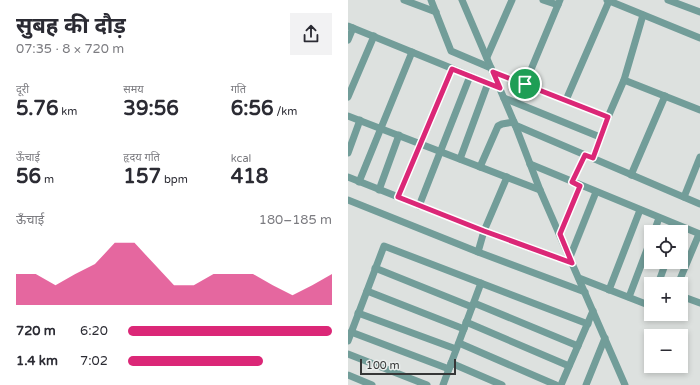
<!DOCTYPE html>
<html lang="hi">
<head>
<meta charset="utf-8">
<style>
	body { margin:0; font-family:"Varela Round","Noto Sans Devanagari",sans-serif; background:#f2f2f3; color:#2b2b33; height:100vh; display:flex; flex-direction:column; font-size:15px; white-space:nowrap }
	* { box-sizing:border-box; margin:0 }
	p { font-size:13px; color:#7c7c81 }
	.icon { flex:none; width:22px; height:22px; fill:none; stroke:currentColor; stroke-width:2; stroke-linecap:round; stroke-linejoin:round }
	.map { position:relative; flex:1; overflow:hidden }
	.details { display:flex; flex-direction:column; background:#fff; width:348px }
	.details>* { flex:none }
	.fabs { position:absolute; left:296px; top:225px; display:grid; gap:8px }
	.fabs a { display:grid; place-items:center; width:44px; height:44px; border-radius:0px; background:#fff; box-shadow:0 2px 6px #0003; font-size:20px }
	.scale { position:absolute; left:12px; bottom:10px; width:96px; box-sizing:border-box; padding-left:4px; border:2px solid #363737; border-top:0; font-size:11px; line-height:14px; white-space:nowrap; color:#363737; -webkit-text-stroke:3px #eaeeec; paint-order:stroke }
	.pin { position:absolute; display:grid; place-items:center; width:34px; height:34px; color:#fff; margin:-17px; border:2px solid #fff; border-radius:50%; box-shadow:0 1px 4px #0007 }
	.round { display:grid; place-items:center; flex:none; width:42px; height:42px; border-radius:0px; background:#f2f2f3 }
	.overview { display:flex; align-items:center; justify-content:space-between; height:68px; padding:0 16px }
	h1 { font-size:22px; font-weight:700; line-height:30px }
	.stats { display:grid; grid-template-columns:repeat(3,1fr); gap:6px; height:68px; padding:4px 16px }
	.stats div { display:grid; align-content:center }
	.stats b { font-size:20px; font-weight:700 }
	.stats small { font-size:11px; font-weight:400 }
	.stats p { font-size:11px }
	.chart { height:112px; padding:8px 16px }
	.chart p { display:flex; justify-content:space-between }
	.chart svg { width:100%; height:72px; margin-top:4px; fill:#db2777; opacity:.7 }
	ul { padding:0 16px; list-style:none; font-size:13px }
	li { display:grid; grid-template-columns:64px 48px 1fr; align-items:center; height:30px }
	li i { height:10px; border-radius:5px; background:#db2777 }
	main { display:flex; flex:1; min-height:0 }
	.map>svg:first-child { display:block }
</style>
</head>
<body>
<main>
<section class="details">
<div class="overview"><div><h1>सुबह की दौड़</h1><p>07:35 · 8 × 720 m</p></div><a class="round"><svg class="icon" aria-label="share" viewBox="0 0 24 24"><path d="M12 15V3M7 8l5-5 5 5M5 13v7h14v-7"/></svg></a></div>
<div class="stats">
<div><p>दूरी</p><b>5.76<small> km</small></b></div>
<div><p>समय</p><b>39:56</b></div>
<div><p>गति</p><b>6:56<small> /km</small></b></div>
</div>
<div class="stats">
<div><p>ऊँचाई</p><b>56<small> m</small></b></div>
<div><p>हृदय गति</p><b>157<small> bpm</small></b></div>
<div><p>kcal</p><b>418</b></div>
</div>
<div class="chart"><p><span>ऊँचाई</span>180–185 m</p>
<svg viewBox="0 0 160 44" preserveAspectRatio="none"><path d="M0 44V25L10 25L20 32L30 25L40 19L50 6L60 6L70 19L80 32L90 32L100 25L110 25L120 25L130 32L140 38L150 32L160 25V44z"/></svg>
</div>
<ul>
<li><b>720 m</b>6:20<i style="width:100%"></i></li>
<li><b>1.4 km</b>7:02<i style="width:66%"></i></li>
</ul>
</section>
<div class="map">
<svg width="352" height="385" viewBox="0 0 352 385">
	<rect width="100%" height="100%" fill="#dde1df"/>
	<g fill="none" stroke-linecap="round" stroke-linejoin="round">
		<g stroke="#729d99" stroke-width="7">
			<polyline points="56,0 88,12"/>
			<polyline points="83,0 103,51 143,68"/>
			<polyline points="114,0 166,122 192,190 277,385"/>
			<polyline points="195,0 210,5"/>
			<polyline points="259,0 352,38"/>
			<polyline points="320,0 352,12"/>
			<polyline points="0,26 152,88"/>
			<polyline points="0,40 5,28"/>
			<polyline points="139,57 164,0"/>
			<polyline points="145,72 260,117"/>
			<polyline points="276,80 352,110"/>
			<polyline points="177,84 212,0"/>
			<polyline points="0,97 26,36"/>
			<polyline points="156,98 252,137"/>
			<polyline points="218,100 261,1"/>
			<polyline points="0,116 192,190"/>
			<polyline points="167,125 352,204"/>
			<polyline points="0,153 12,120"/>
			<polyline points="245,158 260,117 276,80 295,15"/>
			<polyline points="112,159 140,83"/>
			<polyline points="182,164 352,234"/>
			<polyline points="132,167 150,126 154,124 166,122"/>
			<polyline points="283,175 317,96"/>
			<polyline points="0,177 136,231 224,263"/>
			<polyline points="11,182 64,52"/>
			<polyline points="224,182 237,155"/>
			<polyline points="31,190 51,135"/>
			<polyline points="50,197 104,69"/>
			<polyline points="336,197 352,157"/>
			<polyline points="0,200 130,252 237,292"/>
			<polyline points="71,206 122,76"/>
			<polyline points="306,232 311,218"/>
			<polyline points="212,234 232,186"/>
			<polyline points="130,252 136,231 159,177"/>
			<polyline points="222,257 248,192"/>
			<polyline points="27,268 124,307"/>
			<polyline points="231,278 303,306"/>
			<polyline points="310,284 318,262"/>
			<polyline points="330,284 351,234"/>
			<polyline points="261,290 292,210"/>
			<polyline points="19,291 116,329"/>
			<polyline points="333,296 352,303"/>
			<polyline points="281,297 303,239"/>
			<polyline points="126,303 230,346"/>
			<polyline points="10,313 108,349"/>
			<polyline points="118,322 221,366"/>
			<polyline points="3,332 101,369"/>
			<polyline points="0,341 36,246 240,324"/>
			<polyline points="111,343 208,385"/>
			<polyline points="0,354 79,385"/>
			<polyline points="103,363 154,385"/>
			<polyline points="0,375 24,385"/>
			<polyline points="95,385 133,283"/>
			<polyline points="213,385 245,311"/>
			<polyline points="238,385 257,338"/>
		</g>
	</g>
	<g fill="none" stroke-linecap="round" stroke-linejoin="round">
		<defs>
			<polygon id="route" points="104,69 152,88 145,72 260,117 245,158 237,155 224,182 232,186 212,234 224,263 136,231 50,197"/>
		</defs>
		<use href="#route" stroke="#fff" stroke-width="8"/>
		<use href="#route" stroke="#db2777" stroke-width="5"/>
	</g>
</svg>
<div class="fabs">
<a><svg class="icon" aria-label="locate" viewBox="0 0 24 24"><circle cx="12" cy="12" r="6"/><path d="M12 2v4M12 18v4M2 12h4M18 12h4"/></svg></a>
<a>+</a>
<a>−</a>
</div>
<div class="scale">100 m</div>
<div class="pin" style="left:177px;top:84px;background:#1e9e55"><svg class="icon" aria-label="arrive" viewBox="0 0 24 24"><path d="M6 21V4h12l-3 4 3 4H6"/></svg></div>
</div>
</main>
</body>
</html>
